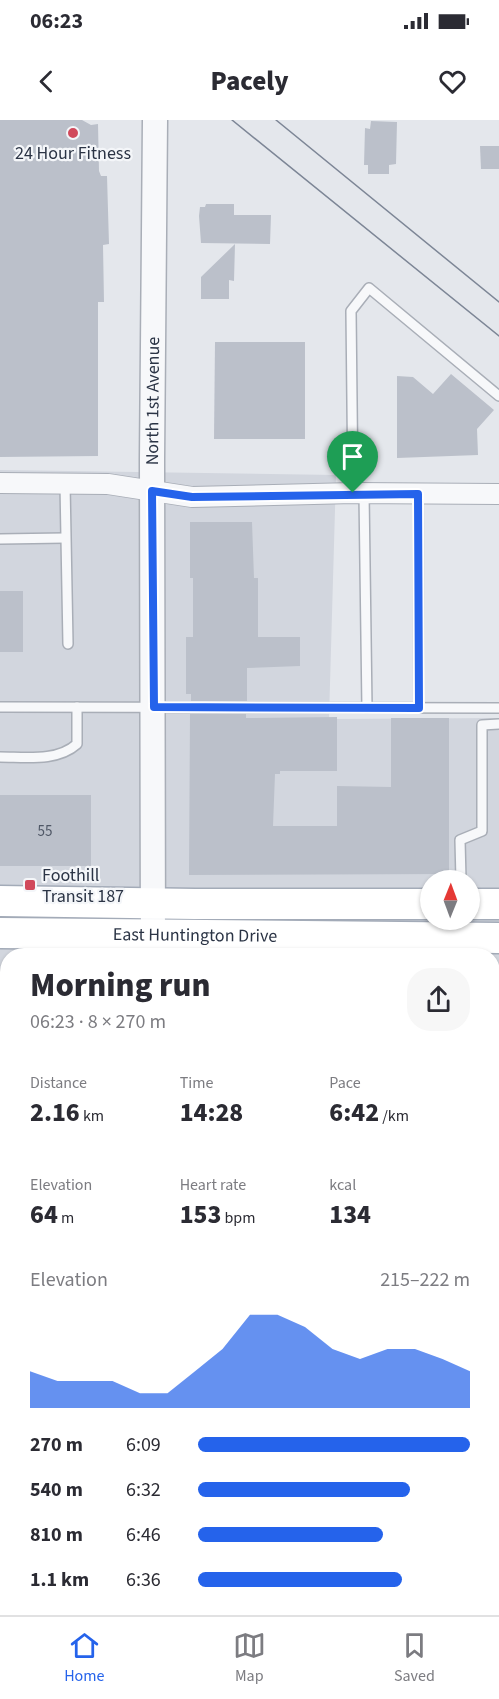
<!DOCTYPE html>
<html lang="en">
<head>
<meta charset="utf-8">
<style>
	body { margin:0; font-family:"Source Sans 3",sans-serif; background:#f7f7f7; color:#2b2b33; height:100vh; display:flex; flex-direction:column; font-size:22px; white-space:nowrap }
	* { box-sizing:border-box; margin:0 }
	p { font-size:20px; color:#7c7c81 }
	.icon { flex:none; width:33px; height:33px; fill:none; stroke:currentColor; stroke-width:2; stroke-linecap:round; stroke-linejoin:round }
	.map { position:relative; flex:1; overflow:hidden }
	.panel { position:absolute; left:0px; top:828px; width:500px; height:668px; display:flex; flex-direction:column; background:#fff; border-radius:24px 24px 0 0; box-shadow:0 2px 4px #0004 }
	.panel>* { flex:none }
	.needle { width:39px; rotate:1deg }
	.tools { position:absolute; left:420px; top:750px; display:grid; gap:12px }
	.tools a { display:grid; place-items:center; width:60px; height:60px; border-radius:50%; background:#fff; box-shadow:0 2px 4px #0004; font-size:30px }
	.pin { position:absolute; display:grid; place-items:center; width:51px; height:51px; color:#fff; margin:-62px -26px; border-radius:50% 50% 50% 0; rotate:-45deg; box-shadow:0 0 6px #0007 }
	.pin .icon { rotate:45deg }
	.round { display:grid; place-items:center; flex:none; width:63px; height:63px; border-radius:24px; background:#f7f7f7 }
	.summary { display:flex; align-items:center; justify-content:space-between; height:102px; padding:0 30px }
	h1 { font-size:33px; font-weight:800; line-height:45px }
	.metrics { display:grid; grid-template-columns:repeat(3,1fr); gap:9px; height:102px; padding:6px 30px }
	.metrics div { display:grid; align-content:center }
	.metrics b { font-size:26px; font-weight:800 }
	.metrics small { font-size:16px; font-weight:400 }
	.metrics p { font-size:16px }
	.chart { height:168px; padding:12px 30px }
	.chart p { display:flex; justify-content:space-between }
	.chart svg { width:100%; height:108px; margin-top:6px; fill:#2563eb; opacity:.7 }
	ul { padding:0 30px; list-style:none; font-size:20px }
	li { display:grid; grid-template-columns:96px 72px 1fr; align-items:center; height:45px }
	li i { height:15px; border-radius:8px; background:#2563eb }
	.status { display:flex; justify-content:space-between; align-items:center; height:42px; padding:0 30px; background:#fff; direction:ltr }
	.status svg { height:16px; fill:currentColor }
	header { display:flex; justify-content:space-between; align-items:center; height:78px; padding:0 30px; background:#fff; font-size:27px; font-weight:800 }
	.menu { display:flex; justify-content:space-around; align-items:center; height:84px; border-top:2px solid #e1e1e2; background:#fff; font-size:16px; color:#7c7c81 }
	.menu a { display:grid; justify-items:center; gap:3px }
	.menu .active { color:#2563eb }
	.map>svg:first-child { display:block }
</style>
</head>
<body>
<div class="status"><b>06:23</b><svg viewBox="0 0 49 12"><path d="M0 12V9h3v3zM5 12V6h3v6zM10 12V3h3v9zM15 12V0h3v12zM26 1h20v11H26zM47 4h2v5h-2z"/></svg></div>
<header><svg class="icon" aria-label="back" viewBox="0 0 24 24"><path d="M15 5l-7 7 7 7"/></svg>Pacely<svg class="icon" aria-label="heart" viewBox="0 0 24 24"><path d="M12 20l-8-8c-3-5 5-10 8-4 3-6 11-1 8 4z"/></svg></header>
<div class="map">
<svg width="499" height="1495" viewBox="0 0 499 1495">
	<rect width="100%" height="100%" fill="#e4e7ec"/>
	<path fill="#d2d6de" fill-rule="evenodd" d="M0,350L336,355L329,599L499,598V1001H492V836H8V1000H0ZM430,760H470V800H430Z"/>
	<g fill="#bbc0ca">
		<polygon points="0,0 82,0 91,5 98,4 99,51 101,56 107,56 109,124 103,125 104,182 98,182 98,336 0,337"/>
		<polygon points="371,1 397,2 396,44 389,45 389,54 368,54 368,45 364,45 365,8 370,9"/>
		<polygon points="480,26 499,26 499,49 481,49"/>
		<polygon points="206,84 234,84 234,95 271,95 270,124 201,123 199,96 200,87 205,87"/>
		<polygon points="235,124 234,161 229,160 229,179 201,179 201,157"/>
		<polygon points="215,222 305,222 305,319 214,319"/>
		<polygon points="451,254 494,290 477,309 478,335 397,338 397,256 413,257 433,274"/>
		<polygon points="190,402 252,402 254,458 258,458 258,517 300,517 300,546 247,548 247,581 191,581 191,574 186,574 186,517 193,517 193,458 190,458"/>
		<rect x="0" y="471" width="23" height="61"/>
		<polygon points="190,594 246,594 246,598 337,597 337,651 280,651 280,654 275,654 273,706 337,706 337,666 391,667 391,598 449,598 449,754 189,755"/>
		<rect x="0" y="675" width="91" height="71"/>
	</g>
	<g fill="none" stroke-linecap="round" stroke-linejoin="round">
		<defs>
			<g id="service">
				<polyline points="65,364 68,524"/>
				<polyline points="353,373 351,191 369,168 499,276"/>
				<polyline points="364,373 367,588"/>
				<polyline points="418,373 419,588"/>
				<polyline points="0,419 65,418"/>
				<polyline points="0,587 499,588"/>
				<path d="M0,637C25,637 57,642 77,624V587"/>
				<polyline points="461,760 460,720 482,711 482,605 499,604"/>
				<polyline points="0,1014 8,1014"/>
				<polyline points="492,1018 499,1018"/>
				<polyline points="0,1444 8,1444"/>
				<polyline points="492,1445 499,1445"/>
				<polyline points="318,1488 318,1495"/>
			</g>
			<g id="minor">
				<polyline points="0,363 108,364 192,377 353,373 499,374"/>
				<polyline points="0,1229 8,1229"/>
				<polyline points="492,1231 499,1231"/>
			</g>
			<g id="tertiary">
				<path id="s1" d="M153,836L152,340L155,0"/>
				<polyline points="148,1495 148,1488"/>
			</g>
			<g id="primary">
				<polyline points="0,781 195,784 430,784"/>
				<polyline points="470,784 499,784"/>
				<path id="s2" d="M0,813L499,818"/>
			</g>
		</defs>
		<use href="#service" stroke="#a9aeb7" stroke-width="12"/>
		<use href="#minor" stroke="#a9aeb7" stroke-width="22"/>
		<use href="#tertiary" stroke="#a9aeb7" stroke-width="27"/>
		<use href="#primary" stroke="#a3abb8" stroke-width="33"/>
		<use href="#service" stroke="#f7f8fa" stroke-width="9"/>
		<use href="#minor" stroke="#f7f8fa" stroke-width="20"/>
		<use href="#tertiary" stroke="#f7f8fa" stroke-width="24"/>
		<use href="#primary" stroke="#fff" stroke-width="30"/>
		<g stroke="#7d8696" stroke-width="1.5">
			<polyline points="232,0 499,216"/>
			<polyline points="276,0 499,182"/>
		</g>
	</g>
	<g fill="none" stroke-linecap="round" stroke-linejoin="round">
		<defs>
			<polygon id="route" points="152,371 192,377 418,374 419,588 154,587"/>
		</defs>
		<use href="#route" stroke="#fff" stroke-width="12"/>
		<use href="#route" stroke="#2563eb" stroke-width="8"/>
	</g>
	<g fill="#d1495b" stroke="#f4f6f9" stroke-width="2">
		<circle cx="73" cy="13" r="6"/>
		<rect x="24" y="759" width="12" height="12" rx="3"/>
	</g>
	<g text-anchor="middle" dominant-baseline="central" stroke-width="4.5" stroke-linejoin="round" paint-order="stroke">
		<g font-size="15" fill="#4f5766">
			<text x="45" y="711">55</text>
		</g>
		<g font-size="18" fill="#2b3445" stroke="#f4f6f9">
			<text x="73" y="33">24 Hour Fitness</text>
			<text x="42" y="755" text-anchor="start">Foothill<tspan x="42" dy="21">Transit 187</tspan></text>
		</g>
		<g font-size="18" fill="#2b3445" stroke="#f4f6f9">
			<text stroke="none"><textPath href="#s1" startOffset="555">North 1st Avenue</textPath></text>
			<text stroke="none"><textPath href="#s2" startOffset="195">East Huntington Drive</textPath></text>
		</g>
	</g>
</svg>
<div class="tools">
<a><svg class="needle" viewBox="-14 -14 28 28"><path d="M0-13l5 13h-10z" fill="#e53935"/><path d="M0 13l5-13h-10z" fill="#7c7c81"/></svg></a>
</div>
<div class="pin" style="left:353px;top:373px;background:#1e9e55"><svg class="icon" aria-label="arrive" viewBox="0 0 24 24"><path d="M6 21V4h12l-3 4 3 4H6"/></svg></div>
<section class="panel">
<div class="summary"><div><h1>Morning run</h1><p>06:23 · 8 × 270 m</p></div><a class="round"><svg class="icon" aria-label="share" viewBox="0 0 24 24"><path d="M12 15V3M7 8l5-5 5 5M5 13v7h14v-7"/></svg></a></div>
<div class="metrics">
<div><p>Distance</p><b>2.16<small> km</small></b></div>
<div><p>Time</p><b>14:28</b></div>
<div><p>Pace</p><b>6:42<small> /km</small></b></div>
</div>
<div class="metrics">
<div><p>Elevation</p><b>64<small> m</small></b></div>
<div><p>Heart rate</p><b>153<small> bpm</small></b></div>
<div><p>kcal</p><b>134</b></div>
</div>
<div class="chart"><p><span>Elevation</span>215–222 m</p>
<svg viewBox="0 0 160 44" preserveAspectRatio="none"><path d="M0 44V29L10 33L20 33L30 33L40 38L50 38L60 29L70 20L80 6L90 6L100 11L110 20L120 24L130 20L140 20L150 24L160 29V44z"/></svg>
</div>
<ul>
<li><b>270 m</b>6:09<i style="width:100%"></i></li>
<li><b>540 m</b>6:32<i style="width:78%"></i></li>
<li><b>810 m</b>6:46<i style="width:68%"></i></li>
<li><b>1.1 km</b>6:36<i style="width:75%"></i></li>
</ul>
</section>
</div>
<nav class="menu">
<a class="active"><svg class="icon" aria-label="home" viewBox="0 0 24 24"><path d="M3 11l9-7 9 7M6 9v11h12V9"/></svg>Home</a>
<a><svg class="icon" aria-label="map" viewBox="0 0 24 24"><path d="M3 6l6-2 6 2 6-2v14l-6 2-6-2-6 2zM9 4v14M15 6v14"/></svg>Map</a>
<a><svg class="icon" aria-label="saved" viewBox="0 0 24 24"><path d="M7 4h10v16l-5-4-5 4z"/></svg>Saved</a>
</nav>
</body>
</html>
